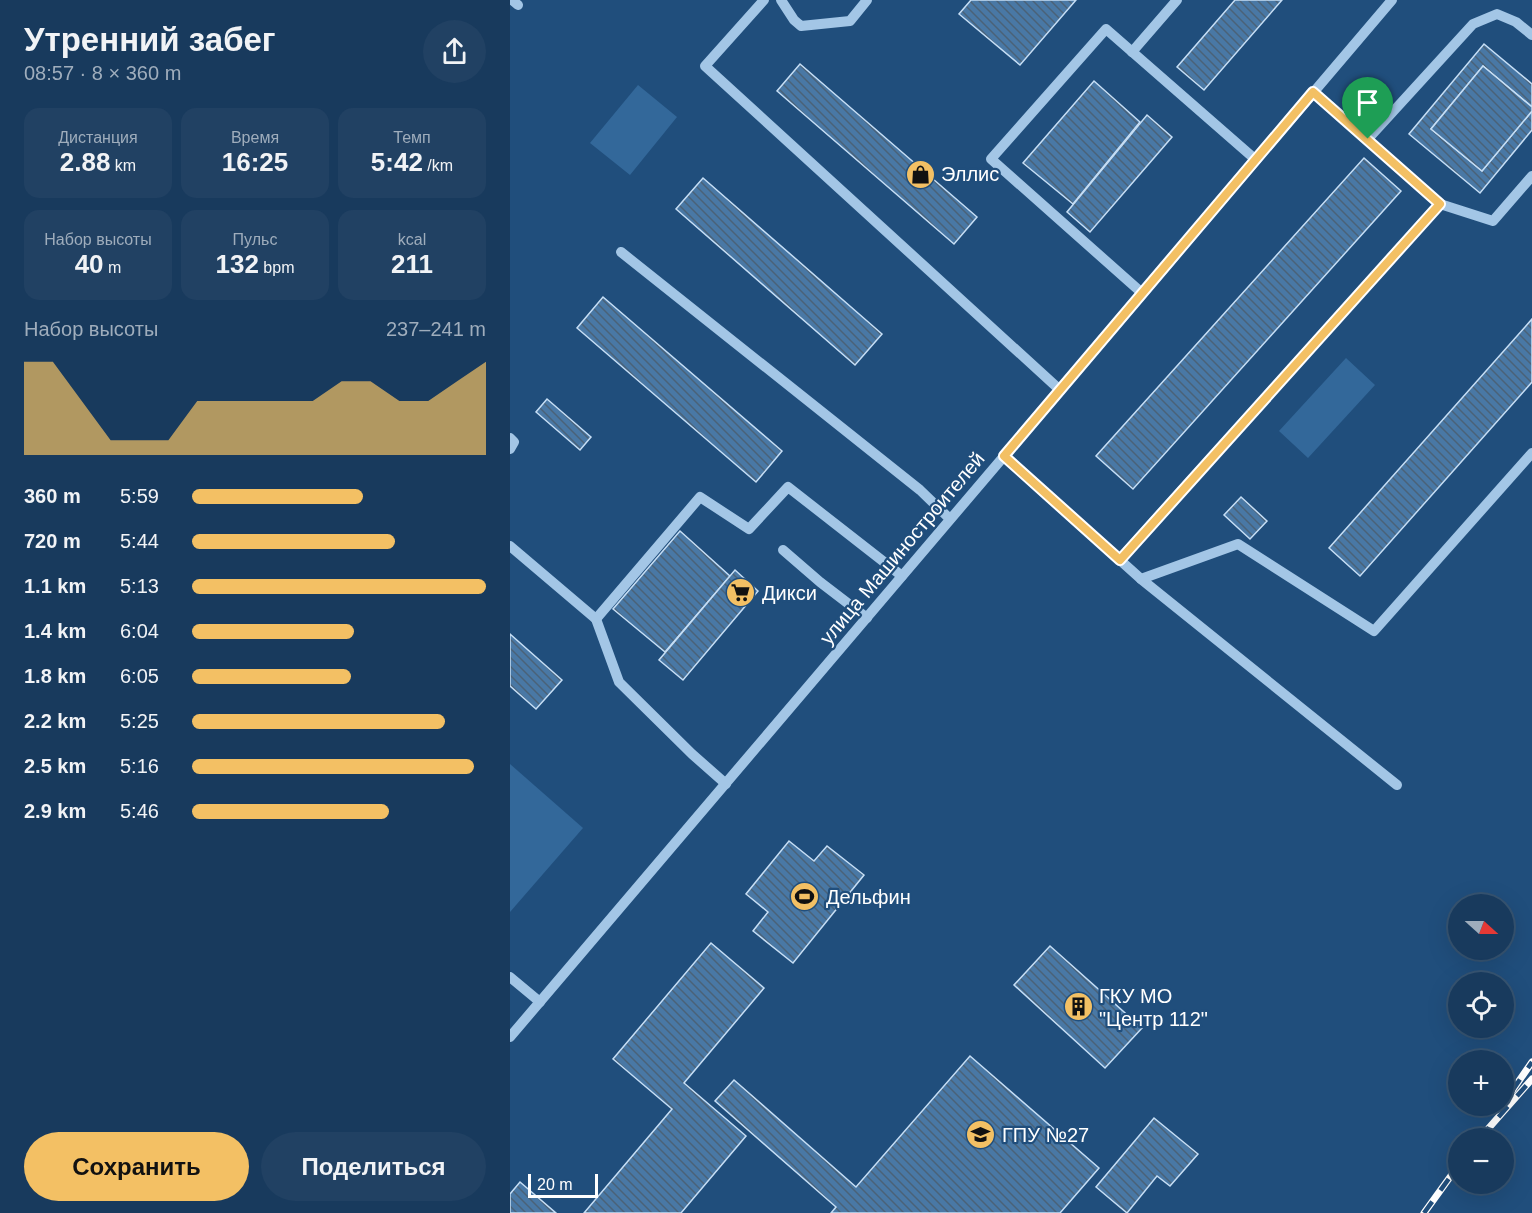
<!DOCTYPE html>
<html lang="ru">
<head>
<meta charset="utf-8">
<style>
	body { margin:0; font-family:Helvetica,sans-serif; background:#214163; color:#f1f3f6; height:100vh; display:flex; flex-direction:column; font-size:22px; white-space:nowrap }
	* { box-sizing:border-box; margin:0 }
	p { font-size:20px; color:#9fadbc }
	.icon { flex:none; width:33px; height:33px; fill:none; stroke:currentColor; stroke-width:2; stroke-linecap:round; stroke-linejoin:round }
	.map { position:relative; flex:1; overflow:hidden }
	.sheet { display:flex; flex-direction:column; background:#183a5d; width:510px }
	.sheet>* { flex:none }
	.needle { width:39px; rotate:111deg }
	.buttons { position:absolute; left:938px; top:894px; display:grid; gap:12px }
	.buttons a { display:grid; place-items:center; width:66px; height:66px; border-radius:50%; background:#183a5d; box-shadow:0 6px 24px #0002,0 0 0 2px #365472; font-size:30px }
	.scale { position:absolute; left:18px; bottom:15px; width:70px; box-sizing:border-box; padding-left:6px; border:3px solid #fff; border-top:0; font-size:16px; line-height:21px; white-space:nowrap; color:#fff; -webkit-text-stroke:4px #204e7c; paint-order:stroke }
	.pin { position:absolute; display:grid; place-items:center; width:51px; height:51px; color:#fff; margin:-62px -26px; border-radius:50% 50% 50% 0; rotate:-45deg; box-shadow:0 0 6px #0007 }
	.pin .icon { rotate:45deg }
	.round { display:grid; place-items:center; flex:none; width:63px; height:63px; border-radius:32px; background:#214163 }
	.overview { display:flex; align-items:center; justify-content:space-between; height:102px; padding:0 24px }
	h1 { font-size:33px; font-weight:600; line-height:45px }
	.metrics { display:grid; grid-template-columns:repeat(3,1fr); gap:9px; height:102px; padding:6px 24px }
	.metrics div { display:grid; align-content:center; border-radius:15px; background:#214163; text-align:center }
	.metrics b { font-size:26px; font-weight:600 }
	.metrics small { font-size:16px; font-weight:400 }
	.metrics p { font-size:16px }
	.chart { height:168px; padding:12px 24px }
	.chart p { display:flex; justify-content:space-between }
	.chart svg { width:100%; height:108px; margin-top:6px; fill:#f3c064; opacity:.7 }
	.primary-button { display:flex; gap:12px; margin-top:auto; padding:12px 24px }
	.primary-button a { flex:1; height:69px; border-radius:36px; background:#f3c064; color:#111; font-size:24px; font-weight:600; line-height:69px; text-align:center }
	.primary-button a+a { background:#214163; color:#f1f3f6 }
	ul { padding:0 24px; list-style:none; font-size:20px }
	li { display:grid; grid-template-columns:96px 72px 1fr; align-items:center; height:45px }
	li i { height:15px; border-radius:8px; background:#f3c064 }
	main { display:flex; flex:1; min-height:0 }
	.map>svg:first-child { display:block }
</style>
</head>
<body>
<main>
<section class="sheet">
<div class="overview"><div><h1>Утренний забег</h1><p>08:57 · 8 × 360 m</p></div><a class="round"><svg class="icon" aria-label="share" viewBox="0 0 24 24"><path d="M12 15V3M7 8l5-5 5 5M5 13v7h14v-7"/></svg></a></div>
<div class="metrics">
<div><p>Дистанция</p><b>2.88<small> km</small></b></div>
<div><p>Время</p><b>16:25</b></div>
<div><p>Темп</p><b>5:42<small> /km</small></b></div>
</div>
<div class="metrics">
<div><p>Набор высоты</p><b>40<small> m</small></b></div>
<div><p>Пульс</p><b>132<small> bpm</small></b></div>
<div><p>kcal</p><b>211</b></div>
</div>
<div class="chart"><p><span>Набор высоты</span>237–241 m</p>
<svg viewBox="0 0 160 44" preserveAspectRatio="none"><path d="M0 44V6L10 6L20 22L30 38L40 38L50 38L60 22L70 22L80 22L90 22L100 22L110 14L120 14L130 22L140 22L150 14L160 6V44z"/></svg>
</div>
<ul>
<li><b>360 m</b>5:59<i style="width:58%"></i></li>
<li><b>720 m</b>5:44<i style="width:69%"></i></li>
<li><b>1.1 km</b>5:13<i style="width:100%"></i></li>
<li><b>1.4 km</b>6:04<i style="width:55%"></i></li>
<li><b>1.8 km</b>6:05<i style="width:54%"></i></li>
<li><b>2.2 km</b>5:25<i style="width:86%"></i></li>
<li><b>2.5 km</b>5:16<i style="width:96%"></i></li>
<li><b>2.9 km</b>5:46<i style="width:67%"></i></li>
</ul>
<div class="primary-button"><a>Сохранить</a><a>Поделиться</a></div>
</section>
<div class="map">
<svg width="1022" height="1213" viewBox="0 0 1022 1213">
	<defs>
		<pattern id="building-back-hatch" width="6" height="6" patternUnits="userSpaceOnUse" patternTransform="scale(1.5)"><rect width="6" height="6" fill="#4978a5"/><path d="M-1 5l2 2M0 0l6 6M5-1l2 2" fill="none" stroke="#4a6278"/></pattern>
	</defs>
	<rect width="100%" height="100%" fill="#204e7c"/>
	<g fill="#33689a">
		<polygon points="128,85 167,117 120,175 80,143"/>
		<polygon points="836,358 865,385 798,458 769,431"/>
		<polygon points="0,764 73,828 0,912"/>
	</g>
	<g fill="url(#building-back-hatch)" stroke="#c6def5" stroke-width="1.5">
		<polygon points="461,0 566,0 510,65 449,14"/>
		<polygon points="725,0 772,0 694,90 667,67"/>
		<polygon points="974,44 1022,84 1022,107 973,66 921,129 972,171 1022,111 1022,130 970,193 899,134"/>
		<polygon points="290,64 467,217 444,244 267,91"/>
		<polygon points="973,66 1022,107 1022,111 972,171 921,129"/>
		<polygon points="584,81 630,122 563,204 513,163"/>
		<polygon points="637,115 662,137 580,232 557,212"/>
		<polygon points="854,158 891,191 623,489 586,456"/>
		<polygon points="193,178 372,334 345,365 166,209"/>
		<polygon points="93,297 272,451 246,482 67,328"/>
		<polygon points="1022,319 1022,382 850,576 819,548"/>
		<polygon points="37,399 81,437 70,450 26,412"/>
		<polygon points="731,497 757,521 740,539 714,515"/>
		<polygon points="170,531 220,576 155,652 103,609"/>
		<polygon points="225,570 248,591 173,680 149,660"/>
		<polygon points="0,634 52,680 26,709 0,686"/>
		<polygon points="279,841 304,861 317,846 354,875 283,963 243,931 258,912 236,894"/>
		<polygon points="201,943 254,988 174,1083 236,1136 171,1213 74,1213 162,1109 103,1059"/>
		<polygon points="540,946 632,1028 595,1068 504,985"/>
		<polygon points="460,1056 589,1168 550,1213 321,1213 326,1207 205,1101 224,1080 346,1187"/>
		<polygon points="644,1118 688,1154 660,1186 647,1176 617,1213 586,1187"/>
		<polygon points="10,1182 46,1213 0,1213 0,1194"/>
	</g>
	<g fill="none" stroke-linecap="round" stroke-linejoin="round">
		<g stroke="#a3c6e6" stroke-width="10">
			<polyline points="2,0 8,5"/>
			<polyline points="254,0 195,66 550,390"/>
			<polyline points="271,0 284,20 291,26 340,21 357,0"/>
			<polyline points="622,52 667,0"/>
			<polyline points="858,139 963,24 987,14 1006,22 1022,35"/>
			<polyline points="930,204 983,221 1022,176"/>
			<polyline points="111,252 410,490 440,519"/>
			<polyline points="632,293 481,159 596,29 746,160"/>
			<polyline points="0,438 4,442 0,449"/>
			<polyline points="494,456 631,579 887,785"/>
			<polyline points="0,546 86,619 109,682 182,754 216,784"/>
			<polyline points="273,550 310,582 357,618"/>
			<polyline points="610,559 930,204 803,92"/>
			<polyline points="631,579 728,544 864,631 1022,453"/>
			<polyline points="86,619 190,497 239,529 278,487 392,576"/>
			<polyline points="0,977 30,1002"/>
			<polyline points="0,1037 882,0"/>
		</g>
		<defs>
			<g id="rail">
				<polyline points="1002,1091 1022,1062"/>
				<polyline points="970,1138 1022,1079"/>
				<polyline points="914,1213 948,1166"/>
			</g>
		</defs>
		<use href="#rail" stroke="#fff" stroke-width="7"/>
		<use href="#rail" stroke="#204e7c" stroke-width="4.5" stroke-dasharray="14" stroke-linecap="butt"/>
	</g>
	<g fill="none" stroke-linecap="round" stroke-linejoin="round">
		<defs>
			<polygon id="route" points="803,92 930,204 610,560 494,456"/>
		</defs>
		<use href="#route" stroke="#fff" stroke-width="12"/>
		<use href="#route" stroke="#f3c064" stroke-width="8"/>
	</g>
	<defs>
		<symbol id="shop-disc" viewBox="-11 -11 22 22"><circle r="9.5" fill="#f3c064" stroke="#204e7c"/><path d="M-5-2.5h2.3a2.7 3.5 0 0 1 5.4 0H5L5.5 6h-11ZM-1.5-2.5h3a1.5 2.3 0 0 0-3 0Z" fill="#111"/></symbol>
		<symbol id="supermarket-disc" viewBox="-11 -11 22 22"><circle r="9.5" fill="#f3c064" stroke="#204e7c"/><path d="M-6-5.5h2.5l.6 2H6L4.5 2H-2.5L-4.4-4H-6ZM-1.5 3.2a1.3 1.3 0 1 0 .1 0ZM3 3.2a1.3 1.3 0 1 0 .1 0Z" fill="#111"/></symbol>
		<symbol id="stadium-disc" viewBox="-11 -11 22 22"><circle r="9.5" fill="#f3c064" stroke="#204e7c"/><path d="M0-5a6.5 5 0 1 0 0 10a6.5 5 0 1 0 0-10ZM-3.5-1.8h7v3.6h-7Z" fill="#111"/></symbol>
		<symbol id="building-disc" viewBox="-11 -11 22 22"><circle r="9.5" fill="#f3c064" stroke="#204e7c"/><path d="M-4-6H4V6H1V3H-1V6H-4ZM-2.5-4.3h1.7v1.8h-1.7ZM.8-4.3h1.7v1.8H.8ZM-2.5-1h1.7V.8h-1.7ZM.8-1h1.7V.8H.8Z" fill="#111"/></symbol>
		<symbol id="university-disc" viewBox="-11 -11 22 22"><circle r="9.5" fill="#f3c064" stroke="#204e7c"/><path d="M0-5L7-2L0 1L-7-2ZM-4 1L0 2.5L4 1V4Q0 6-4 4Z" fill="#111"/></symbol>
	</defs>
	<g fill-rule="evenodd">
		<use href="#shop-disc" x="394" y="158" width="33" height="33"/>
		<use href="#supermarket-disc" x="214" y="576" width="33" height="33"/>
		<use href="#stadium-disc" x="278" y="880" width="33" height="33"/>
		<use href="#building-disc" x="552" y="990" width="33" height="33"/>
		<use href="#university-disc" x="454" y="1118" width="33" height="33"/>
	</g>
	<g text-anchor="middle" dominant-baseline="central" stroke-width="4.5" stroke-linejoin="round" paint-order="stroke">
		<g font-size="20" fill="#fff" stroke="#204e7c" text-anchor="start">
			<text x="431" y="174">Эллис</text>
			<text x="252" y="593">Дикси</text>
			<text x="316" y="897">Дельфин</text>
			<text x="589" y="996">ГКУ МО<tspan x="589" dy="23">"Центр 112"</tspan></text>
			<text x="492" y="1135">ГПУ №27</text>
		</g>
		<g font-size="20" fill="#fff" stroke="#204e7c">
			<text transform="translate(392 548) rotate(-50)">улица Машиностроителей</text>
		</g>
	</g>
</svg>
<div class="buttons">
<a><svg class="needle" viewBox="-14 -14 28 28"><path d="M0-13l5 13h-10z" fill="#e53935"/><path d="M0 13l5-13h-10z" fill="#9fadbc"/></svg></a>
<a><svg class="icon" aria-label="locate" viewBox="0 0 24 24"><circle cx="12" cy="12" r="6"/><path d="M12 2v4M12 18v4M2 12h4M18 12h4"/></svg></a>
<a>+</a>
<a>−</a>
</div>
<div class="scale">20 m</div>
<div class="pin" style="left:858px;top:139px;background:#1e9e55"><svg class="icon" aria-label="arrive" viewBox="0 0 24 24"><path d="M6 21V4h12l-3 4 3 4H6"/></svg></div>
</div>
</main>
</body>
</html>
